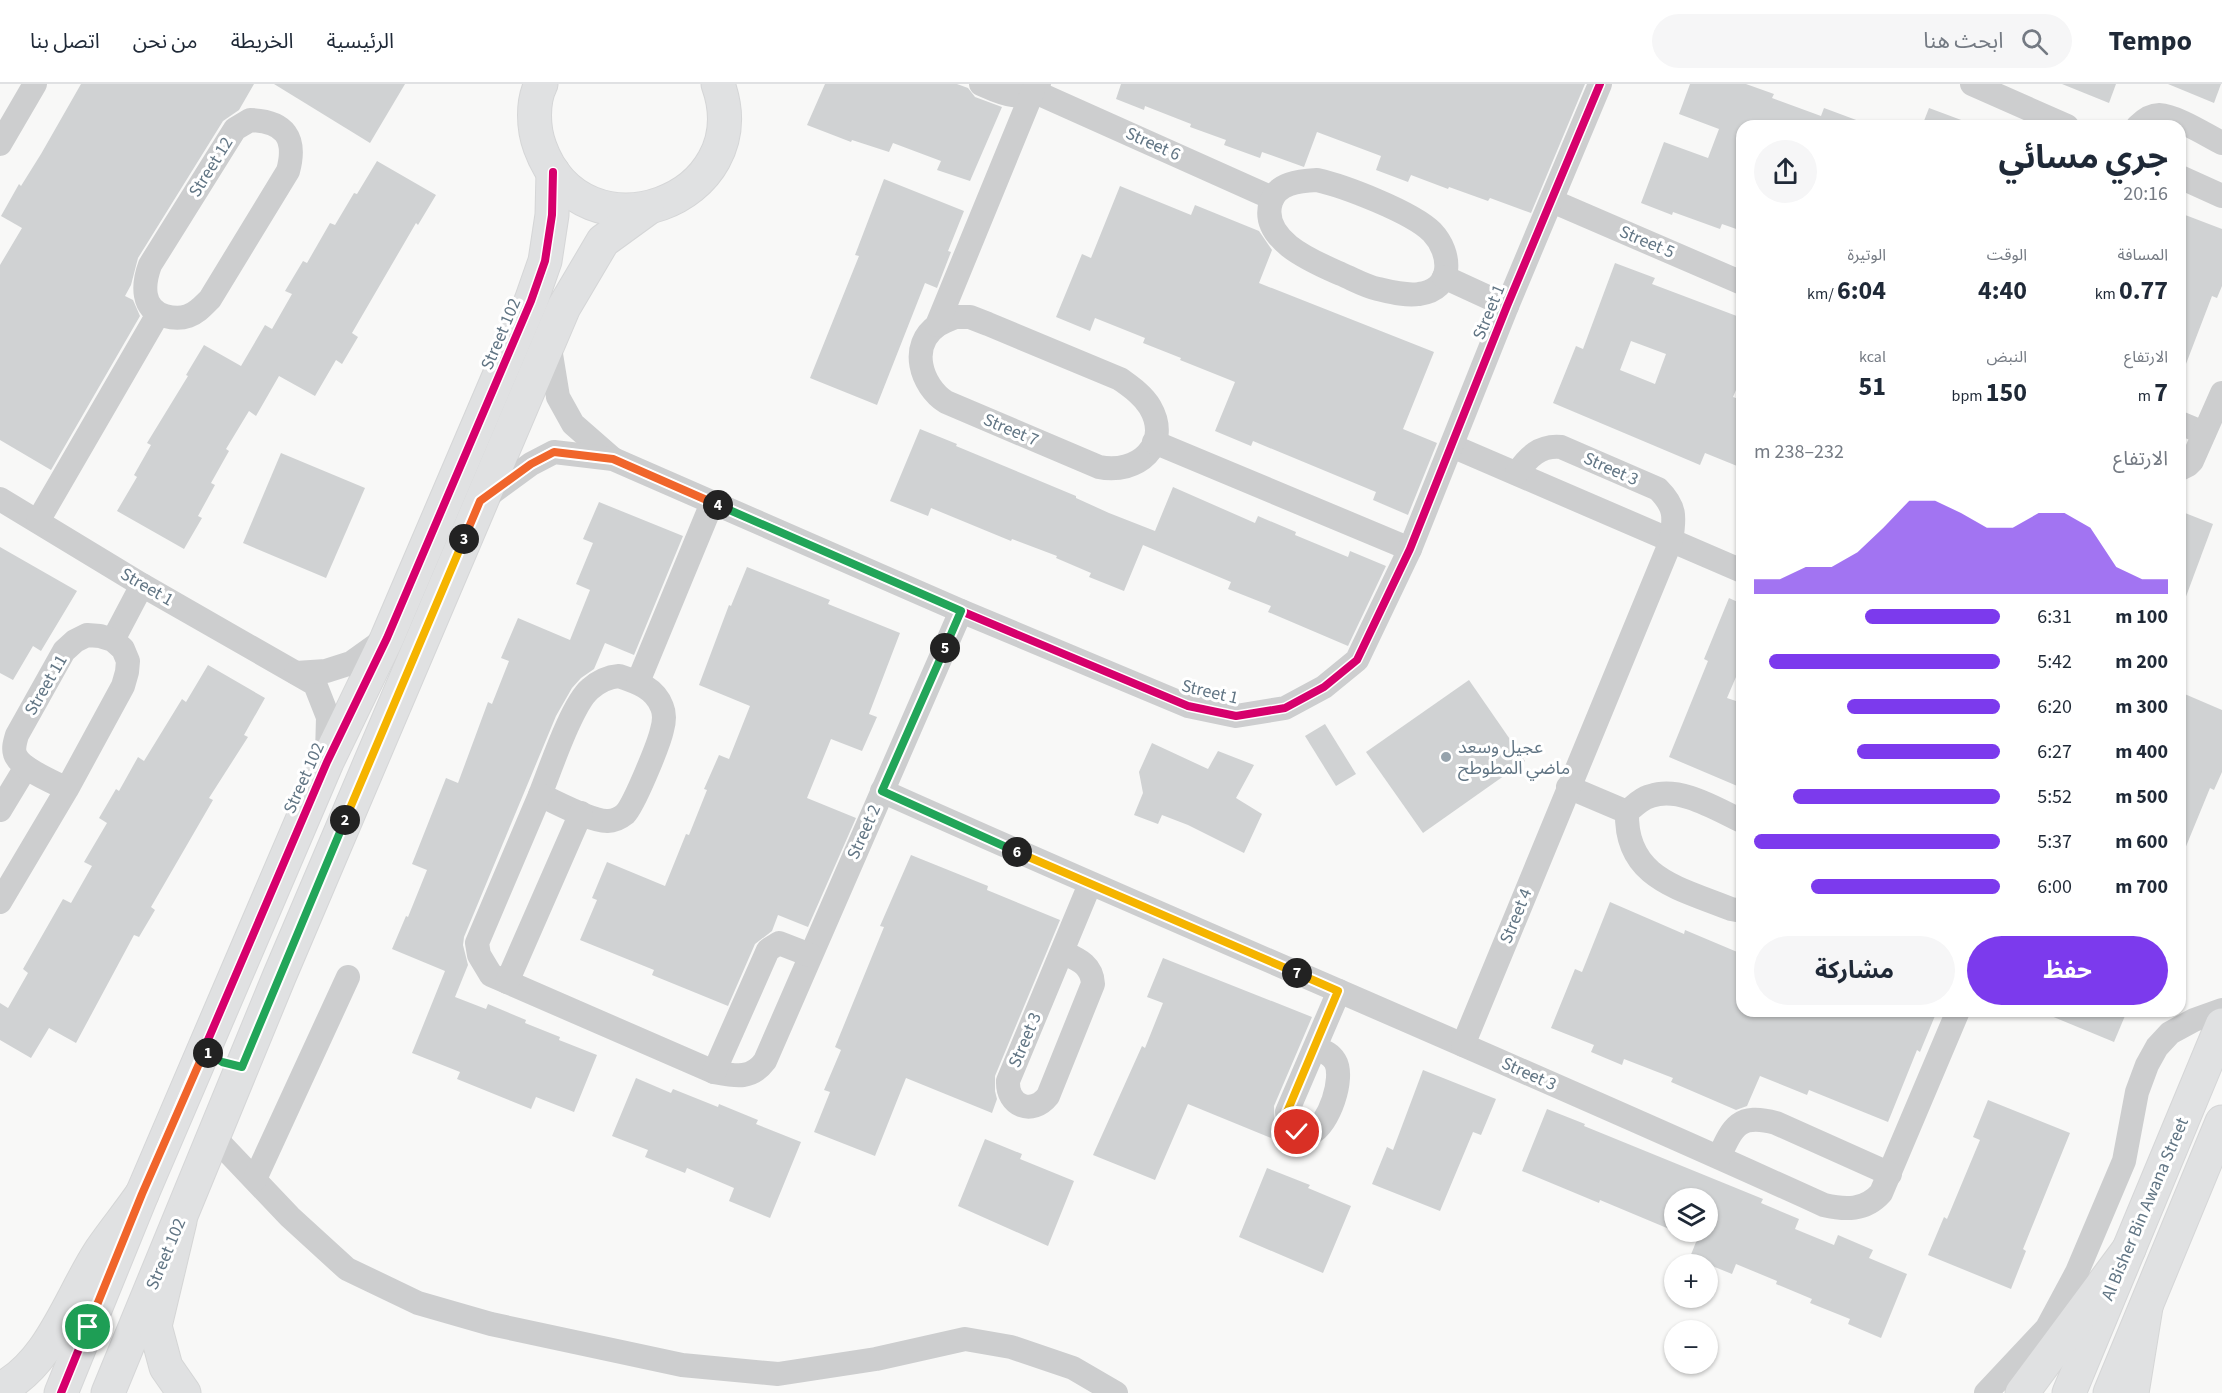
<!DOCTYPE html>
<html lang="ar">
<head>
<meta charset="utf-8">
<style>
	body { margin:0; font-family:"Source Sans 3","Noto Sans Arabic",sans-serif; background:#f6f6f7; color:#1f2937; direction:rtl; height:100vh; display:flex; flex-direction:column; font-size:22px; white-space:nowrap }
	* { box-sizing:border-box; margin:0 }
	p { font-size:20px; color:#747a83 }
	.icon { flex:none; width:33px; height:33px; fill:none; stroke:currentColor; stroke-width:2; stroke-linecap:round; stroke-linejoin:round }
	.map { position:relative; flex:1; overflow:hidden; direction:ltr }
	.details { position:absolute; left:1736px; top:36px; width:450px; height:897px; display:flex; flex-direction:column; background:#fff; border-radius:18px; box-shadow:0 2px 4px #0004; direction:rtl }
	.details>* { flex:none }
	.controls { position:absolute; left:1664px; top:1104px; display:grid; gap:12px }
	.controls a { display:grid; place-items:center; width:54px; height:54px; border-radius:50%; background:#fff; box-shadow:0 2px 4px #0004; font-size:30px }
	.pin { position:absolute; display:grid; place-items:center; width:51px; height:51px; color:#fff; margin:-26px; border:3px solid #fff; border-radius:50%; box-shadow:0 2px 6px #0007 }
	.km { position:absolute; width:30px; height:30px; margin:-15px; border-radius:50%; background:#222; color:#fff; font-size:16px; line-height:30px; text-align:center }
	.round { display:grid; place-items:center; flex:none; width:63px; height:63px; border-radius:32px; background:#f6f6f7 }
	.overview { display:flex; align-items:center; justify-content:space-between; height:102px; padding:0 18px }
	h1 { font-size:33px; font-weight:700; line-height:45px }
	.metrics { display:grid; grid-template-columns:repeat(3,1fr); gap:9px; height:102px; padding:6px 18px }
	.metrics div { display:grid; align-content:center }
	.metrics b { font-size:26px; font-weight:700 }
	.metrics small { font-size:16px; font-weight:400 }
	.metrics p { font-size:16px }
	.chart { height:168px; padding:12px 18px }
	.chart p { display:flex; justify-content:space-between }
	.chart svg { width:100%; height:108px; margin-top:6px; fill:#7c3aed; opacity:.7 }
	.action { display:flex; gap:12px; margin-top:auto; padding:12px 18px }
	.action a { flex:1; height:69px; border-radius:36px; background:#7c3aed; color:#fff; font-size:24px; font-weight:700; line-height:69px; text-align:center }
	.action a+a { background:#f6f6f7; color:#1f2937 }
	ul { padding:0 18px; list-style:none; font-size:20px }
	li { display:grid; grid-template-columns:96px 72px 1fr; align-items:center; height:45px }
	li i { height:15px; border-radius:8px; background:#7c3aed }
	header { display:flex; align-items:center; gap:36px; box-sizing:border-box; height:84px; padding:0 30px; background:#fff; border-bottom:2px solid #e0e1e3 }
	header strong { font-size:28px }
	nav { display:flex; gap:33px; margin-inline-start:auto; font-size:21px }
	.search { width:420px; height:54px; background:#f6f6f7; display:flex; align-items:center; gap:15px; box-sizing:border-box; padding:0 21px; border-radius:33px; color:#747a83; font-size:22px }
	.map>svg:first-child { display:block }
</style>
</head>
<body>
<header>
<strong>Tempo</strong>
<div class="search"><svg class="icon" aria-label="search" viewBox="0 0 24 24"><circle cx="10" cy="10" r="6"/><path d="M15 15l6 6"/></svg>ابحث هنا</div>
<nav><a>الرئيسية</a><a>الخريطة</a><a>من نحن</a><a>اتصل بنا</a></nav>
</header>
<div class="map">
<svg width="2222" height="1309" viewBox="0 0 2222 1309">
	<rect width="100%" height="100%" fill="#f8f8f7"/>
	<g fill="#d0d2d3" fill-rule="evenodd">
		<polygon points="81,0 254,0 239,26 223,37 138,174 131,201 125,212 133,216 140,232 51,386 0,356 0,181 22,144 1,132 19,100 21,102 41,70"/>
		<polygon points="274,0 405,0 370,59"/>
		<polygon points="825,0 957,0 968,4 975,13 1002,23 970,97 937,86 941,77 893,59 889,68 852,56 851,58 807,41"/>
		<polygon points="1121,0 1585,0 1531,129 1490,114 1488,117 1449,103 1448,105 1411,91 1408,98 1376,86 1381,72 1317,48 1304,83 1262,68 1260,74 1224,61 1226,56 1190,43 1191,40 1145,22 1144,26 1116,15"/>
		<polygon points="1690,0 1746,0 1774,10 1772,14 1821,32 1824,24 1867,40 1866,42 1742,42 1742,147 1722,140 1720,145 1673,128 1672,131 1641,119 1664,58 1708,74 1719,45 1679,30"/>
		<polygon points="2062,0 2116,0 2109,19"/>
		<polygon points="2168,0 2221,0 2214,19"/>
		<polygon points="1929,24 1972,40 1972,42 1922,42"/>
		<polygon points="377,77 436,111 418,141 416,139 352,249 358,253 342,280 336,276 315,312 279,292 256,332 249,327 226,365 229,367 211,399 215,401 198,432 202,434 184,465 117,427 137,393 134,391 151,361 147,359 188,292 186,291 204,261 241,282 265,241 272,245 292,210 285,207 303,177 307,179 330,139 335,141 354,109 357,110"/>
		<polygon points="884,95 964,127 948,167 951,168 937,204 925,199 877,321 810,294 859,172 855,171"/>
		<polygon points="1120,102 1191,131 1195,121 1259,147 1272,166 1259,199 1434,268 1403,345 1437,359 1408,431 1373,416 1376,408 1253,357 1251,362 1215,347 1235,298 1180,276 1181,274 1143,259 1145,254 1095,234 1090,247 1056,233 1082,170 1091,174"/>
		<polygon points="2180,129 2222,145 2222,202 2217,214 2212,212 2181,293"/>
		<path d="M1615,179L1655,194L1652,200L1742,234V292L1733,313L1742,316V384L1705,369L1700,381L1553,319L1576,262L1583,265ZM1631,257L1666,270L1655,300L1620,286Z"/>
		<polygon points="920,345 957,360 956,362 1076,412 1076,414 1109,429 1155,447 1173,403 1255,439 1258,432 1296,448 1295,451 1348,473 1350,467 1386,482 1348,562 1268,528 1271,522 1228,505 1231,498 1143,461 1124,507 1089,493 1091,489 1056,474 1057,472 1012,455 1011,457 931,424 928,432 890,417"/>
		<polygon points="281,369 365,404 326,494 243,459"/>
		<polygon points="599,418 683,452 634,571 605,559 594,585 581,594 572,604 556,632 464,853 463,861 468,881 455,913 486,925 488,920 526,936 525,939 560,953 559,956 597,971 574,1028 536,1013 531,1025 457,995 460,988 412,969 445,887 392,865 406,832 408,833 427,786 412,780 446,694 458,699 488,618 492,620 509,577 501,574 518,534 570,556 590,506 576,500 593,459 583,455"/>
		<polygon points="2180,427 2213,440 2181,526 2180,526"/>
		<polygon points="0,463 77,507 41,567 33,562 13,596 0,589"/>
		<polygon points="747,483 830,516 828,520 900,549 869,630 877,633 862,667 831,655 807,714 856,734 808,843 778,831 772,847 755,860 728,922 652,891 654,886 580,856 597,816 592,814 607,778 665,802 686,750 689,751 707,706 704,705 719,671 729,675 750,622 699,601 729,521 731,522"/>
		<polygon points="1729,514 1742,520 1742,579 1727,614 1742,619 1742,704 1669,673 1708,577 1704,575"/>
		<polygon points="208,581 265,614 244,651 248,653 209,714 213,716 151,823 155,826 139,853 134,851 76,959 49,944 31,974 0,956 0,919 8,924 28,889 23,885 63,815 71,819 92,782 84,778 107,739 99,734 116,705 119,707 138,673 144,677 182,615 186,618"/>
		<polygon points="1469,596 1525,677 1423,749 1366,668"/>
		<polygon points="2180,608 2222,626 2222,688 2214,706 2210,704 2180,777"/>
		<polygon points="1325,640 1356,690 1336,702 1305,652"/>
		<polygon points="1152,659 1208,685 1218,667 1254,681 1236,714 1262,730 1244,769 1188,741 1162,731 1158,740 1134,731 1143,709 1139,688"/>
		<polygon points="911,771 988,802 987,806 1060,836 995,992 995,1007 997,1015 992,1029 906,994 875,1072 814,1048 830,1008 824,1006 841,966 835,963 884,843 880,842"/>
		<polygon points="1610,818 1684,850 1685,846 1742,870 1742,927 1937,927 1920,968 1917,966 1888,1038 1809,1006 1807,1011 1760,992 1747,1022 1736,1026 1671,998 1673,994 1624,975 1622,981 1591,968 1594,961 1551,944 1575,885 1582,888"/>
		<polygon points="1163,874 1312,933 1274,1022 1275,1044 1271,1054 1188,1020 1155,1096 1093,1071 1142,962 1145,964 1163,919 1147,913"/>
		<polygon points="2039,927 2127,927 2114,958"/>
		<polygon points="1423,986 1496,1015 1481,1051 1473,1048 1440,1127 1372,1100 1387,1063 1393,1066"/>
		<polygon points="636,994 671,1009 673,1005 718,1023 719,1020 758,1036 756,1040 801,1058 770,1134 729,1117 734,1104 687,1084 685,1089 645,1073 648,1066 612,1052"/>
		<polygon points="1988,1016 2070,1049 2023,1165 2026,1167 2011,1205 1928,1171 1944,1133 1947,1135 1980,1056 1973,1053"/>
		<polygon points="1547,1025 1585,1040 1584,1042 1763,1115 1761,1119 1799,1135 1795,1145 1834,1161 1838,1151 1873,1166 1869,1174 1907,1190 1881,1254 1848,1240 1850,1235 1810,1219 1812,1215 1776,1200 1777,1197 1736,1180 1732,1190 1690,1173 1700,1148 1707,1148 1707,1114 1674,1114 1674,1147 1600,1116 1599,1119 1522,1087"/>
		<polygon points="985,1055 1022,1070 1020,1075 1074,1097 1048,1162 958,1122"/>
		<polygon points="1267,1084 1310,1101 1308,1104 1351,1122 1323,1189 1239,1153"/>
	</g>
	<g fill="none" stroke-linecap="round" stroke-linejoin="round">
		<defs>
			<g id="secondary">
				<path d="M541,0C532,18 533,44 540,63C583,181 760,117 718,0"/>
				<polyline points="61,1309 142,1110 327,678 387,554 531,217 545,177 552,131 553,88"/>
				<polyline points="108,1309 279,893 564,223 603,157 647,125"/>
				<polyline points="2069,1309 2222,941"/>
				<polyline points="2110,1309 2222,1038"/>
			</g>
			<g id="highway">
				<polyline points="180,1137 155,1242 166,1283 184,1309"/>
				<path d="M0,1305C51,1280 71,1211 101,1166C114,1147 129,1129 142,1110"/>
				<polyline points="2022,1309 2129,1165"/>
				<polyline points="2132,1309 2146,1223"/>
			</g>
		</defs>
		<use href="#secondary" stroke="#d5d6d7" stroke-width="35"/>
		<use href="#highway" stroke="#d5d6d6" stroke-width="35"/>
		<g stroke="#cdcecf" stroke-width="24">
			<path d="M981,0C1001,9 1022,20 1039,0"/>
			<polyline points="1972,0 2067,42"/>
			<polyline points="1033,7 1272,114"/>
			<path d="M250,36C285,37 297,54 288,87L210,215C203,222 197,229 188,232C180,235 172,234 165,232C141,225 143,200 150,181L235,45Z"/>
			<path d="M2138,42C2144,36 2151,31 2159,31C2177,32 2206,51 2222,59"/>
			<polyline points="0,60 35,0"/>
			<polyline points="2180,93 2222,112"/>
			<path d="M1317,96C1344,102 1412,128 1432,148C1452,169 1454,206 1419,210C1406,212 1391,208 1378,205C1365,202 1353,195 1341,190C1314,178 1259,156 1271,118C1277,99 1299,97 1317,96Z"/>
			<polyline points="1552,117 1742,199"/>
			<polyline points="1444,193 1507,222"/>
			<path d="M955,233H970L988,240L1120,295C1131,303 1143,311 1150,323C1172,361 1137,391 1099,383L946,318C921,302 908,261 938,241C943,238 950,235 955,233Z"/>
			<polyline points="937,241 1033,7"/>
			<polyline points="549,258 558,313 573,340 613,375"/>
			<polyline points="2180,339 2204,349"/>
			<polyline points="1154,358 1410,465"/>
			<polyline points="1452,362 1742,487"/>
			<polyline points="2180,385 2188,381 2192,377 2222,309"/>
			<polyline points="0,415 142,501 315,600 328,633 327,670"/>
			<polyline points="482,416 531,380 554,368 613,375 961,527 1188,622 1236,632 1285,624 1324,603 1357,576 1410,465 1507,222 1600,0"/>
			<polyline points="38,437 158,230"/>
			<polyline points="113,556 142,501"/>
			<polyline points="296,589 326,587 351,579 386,554"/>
			<path d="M619,592C637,598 655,604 662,623C665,630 664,639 662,646C659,660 634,721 625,730C620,734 615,737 608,737C592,738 556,718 540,711C550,686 572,620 590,605C599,597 607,593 619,592Z"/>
			<polyline points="638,598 712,419"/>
			<polyline points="1568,703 1627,728"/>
			<path d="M882,707C1195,847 1512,979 1824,1121C1845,1126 1865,1127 1881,1109L1958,927"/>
			<path d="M540,711L477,859L479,871L491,891L714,988C735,992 751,996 765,977L961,527"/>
			<polyline points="0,726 26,683"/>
			<path d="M1742,737C1716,725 1680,702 1651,712C1642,714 1634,722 1627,728C1625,795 1680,804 1731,825L1742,827"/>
			<path d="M0,818L67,705L123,602L127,588L128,577L123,565L113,556L100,552L87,551L75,557L64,567L17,651C15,658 13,664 15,670C20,685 54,698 67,705"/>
			<path d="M1062,868C1077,875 1092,880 1093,900L1048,1012C1032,1032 1007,1022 1008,997L1090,800"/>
			<polyline points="507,898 581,729"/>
			<path d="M1463,961L1671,457C1675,433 1676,423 1658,405L1561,363C1540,361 1528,373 1517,389"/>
			<path d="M1316,964C1323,967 1330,969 1335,977C1345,993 1329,1041 1311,1049C1303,1052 1295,1047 1289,1042L1287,1028L1339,907"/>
			<polyline points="714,988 768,866 779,859 810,871"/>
			<polyline points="214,1053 290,1133 347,1185 418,1219 491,1240 682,1281 778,1290 876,1275 965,1255 1011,1263 1073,1284 1116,1309"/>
			<path d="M1719,1073C1733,1042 1739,1029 1776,1039L1890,1090"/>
			<polyline points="255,1095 348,893"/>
			<polyline points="1986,1309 2047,1244 2077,1188 2124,1077 2137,1008 2147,981 2157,963 2170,949 2194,936 2222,926"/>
		</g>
		<use href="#secondary" stroke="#e0e1e2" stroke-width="33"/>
		<use href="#highway" stroke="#e0e1e2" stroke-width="33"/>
		<defs>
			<g id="cycleway">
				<polyline points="480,417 531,380 554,368 613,375 961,527 1188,622 1236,632 1285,624 1324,603 1357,576 1410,465 1507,222 1600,0"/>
				<polyline points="61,1309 142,1110 327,678 387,554 531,217 545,177 552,131 553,88"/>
			</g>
		</defs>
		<use href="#cycleway" stroke="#fff" stroke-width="11"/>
		<use href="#cycleway" stroke="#d6006c" stroke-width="8"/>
	</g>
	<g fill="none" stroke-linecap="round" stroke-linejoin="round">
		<defs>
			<polyline id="split-1" points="88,1243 142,1110 205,966 208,969"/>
			<polyline id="split-2" points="208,969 222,978 242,983 345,736"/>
			<polyline id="split-3" points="345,736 464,455"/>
			<polyline id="split-4" points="464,455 480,417 531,380 554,368 613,375 718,421"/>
			<polyline id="split-5" points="718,421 961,527 945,564"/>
			<polyline id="split-6" points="945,564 882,707 1017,768"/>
			<polyline id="split-7" points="1017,768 1297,889"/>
			<polyline id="split-8" points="1297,889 1338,907 1287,1028 1289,1042 1297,1048"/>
		</defs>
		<use href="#split-1" stroke="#fff" stroke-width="12"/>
		<use href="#split-2" stroke="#fff" stroke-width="12"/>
		<use href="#split-3" stroke="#fff" stroke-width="12"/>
		<use href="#split-4" stroke="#fff" stroke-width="12"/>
		<use href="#split-5" stroke="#fff" stroke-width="12"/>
		<use href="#split-6" stroke="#fff" stroke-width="12"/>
		<use href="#split-7" stroke="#fff" stroke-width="12"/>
		<use href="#split-8" stroke="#fff" stroke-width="12"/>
		<use href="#split-1" stroke="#f0652b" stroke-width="8"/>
		<use href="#split-2" stroke="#22a559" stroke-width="8"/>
		<use href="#split-3" stroke="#f5b400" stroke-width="8"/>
		<use href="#split-4" stroke="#f0652b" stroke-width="8"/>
		<use href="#split-5" stroke="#22a559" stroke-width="8"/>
		<use href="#split-6" stroke="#22a559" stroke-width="8"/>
		<use href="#split-7" stroke="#f5b400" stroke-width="8"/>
		<use href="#split-8" stroke="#f5b400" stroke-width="8"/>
	</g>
	<circle fill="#96a3ac" stroke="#fff" stroke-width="2" cx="1446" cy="673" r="6"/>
	<g text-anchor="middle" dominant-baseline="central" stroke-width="6" stroke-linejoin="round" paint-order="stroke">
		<g font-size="18" fill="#617584" stroke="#fff">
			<text transform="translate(1153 60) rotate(24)">Street 6</text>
			<text transform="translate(211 83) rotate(-58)">Street 12</text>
			<text transform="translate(1647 158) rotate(23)">Street 5</text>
			<text transform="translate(1489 228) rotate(-68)">Street 1</text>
			<text transform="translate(501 250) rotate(-67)">Street 102</text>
			<text transform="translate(1011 346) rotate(23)">Street 7</text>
			<text transform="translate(1611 385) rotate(24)">Street 3</text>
			<text transform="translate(147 503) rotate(30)">Street 1</text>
			<text transform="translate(46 601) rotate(-60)">Street 11</text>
			<text transform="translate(1210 608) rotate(13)">Street 1</text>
			<text transform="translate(304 694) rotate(-66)">Street 102</text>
			<text transform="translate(864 748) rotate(-66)">Street 2</text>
			<text transform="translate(1516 832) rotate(-68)">Street 4</text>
			<text transform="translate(1025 956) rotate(-67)">Street 3</text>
			<text transform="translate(1529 990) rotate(24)">Street 3</text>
			<text transform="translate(2145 1125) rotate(-67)">Al Bisher Bin Awana Street</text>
			<text transform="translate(166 1170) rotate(-67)">Street 102</text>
		</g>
		<g font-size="18" fill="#617584" stroke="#fff" text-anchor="start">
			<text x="1458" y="663">عجيل وسعد<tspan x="1458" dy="21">ماضي المطوطح</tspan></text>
		</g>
	</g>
</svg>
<div class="controls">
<a><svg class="icon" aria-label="layers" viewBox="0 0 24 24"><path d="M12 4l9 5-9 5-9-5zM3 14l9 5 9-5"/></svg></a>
<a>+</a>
<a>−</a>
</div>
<div class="pin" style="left:88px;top:1243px;background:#1e9e55"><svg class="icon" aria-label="arrive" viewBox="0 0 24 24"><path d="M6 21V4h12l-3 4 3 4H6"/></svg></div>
<div class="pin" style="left:1297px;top:1048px;background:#d93025"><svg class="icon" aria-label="check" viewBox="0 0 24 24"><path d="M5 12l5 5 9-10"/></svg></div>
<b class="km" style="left:208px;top:969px">1</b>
<b class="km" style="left:345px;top:736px">2</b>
<b class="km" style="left:464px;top:455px">3</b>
<b class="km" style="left:718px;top:421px">4</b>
<b class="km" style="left:945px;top:564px">5</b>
<b class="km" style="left:1017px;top:768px">6</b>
<b class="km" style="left:1297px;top:889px">7</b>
<section class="details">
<div class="overview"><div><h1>جري مسائي</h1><p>20:16</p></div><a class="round"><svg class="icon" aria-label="share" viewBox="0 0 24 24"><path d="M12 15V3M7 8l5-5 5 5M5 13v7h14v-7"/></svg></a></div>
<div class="metrics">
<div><p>المسافة</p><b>0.77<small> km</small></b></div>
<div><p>الوقت</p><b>4:40</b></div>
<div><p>الوتيرة</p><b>6:04<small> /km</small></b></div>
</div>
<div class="metrics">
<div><p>الارتفاع</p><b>7<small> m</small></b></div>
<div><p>النبض</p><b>150<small> bpm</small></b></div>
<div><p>kcal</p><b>51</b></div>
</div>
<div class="chart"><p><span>الارتفاع</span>232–238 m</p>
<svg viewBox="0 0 160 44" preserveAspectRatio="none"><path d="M0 44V38L10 38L20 33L30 33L40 27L50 17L60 6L70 6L80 11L90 17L100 17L110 11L120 11L130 17L140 33L150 38L160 38V44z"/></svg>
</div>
<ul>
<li><b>100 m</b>6:31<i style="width:55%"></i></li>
<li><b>200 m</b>5:42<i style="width:94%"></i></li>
<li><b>300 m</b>6:20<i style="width:62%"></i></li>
<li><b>400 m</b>6:27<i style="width:58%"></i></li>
<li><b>500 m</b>5:52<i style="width:84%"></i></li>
<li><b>600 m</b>5:37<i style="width:100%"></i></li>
<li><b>700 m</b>6:00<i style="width:77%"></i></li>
</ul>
<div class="action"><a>حفظ</a><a>مشاركة</a></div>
</section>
</div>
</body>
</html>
